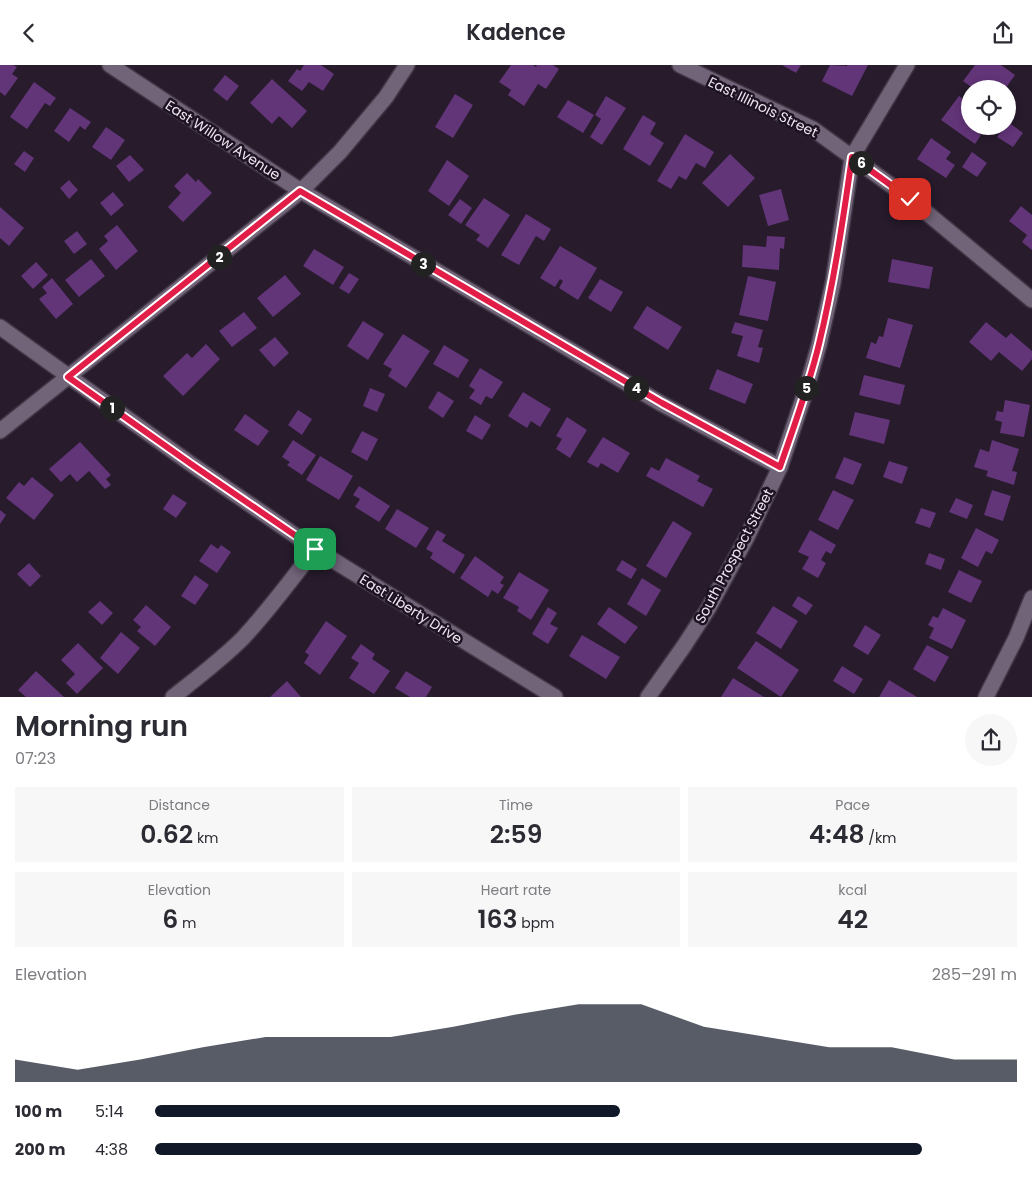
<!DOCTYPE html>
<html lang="en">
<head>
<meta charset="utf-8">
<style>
	body { margin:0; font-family:Poppins,sans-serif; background:#f7f7f7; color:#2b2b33; height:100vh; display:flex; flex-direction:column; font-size:19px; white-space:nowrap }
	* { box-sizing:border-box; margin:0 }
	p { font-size:16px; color:#7c7c81 }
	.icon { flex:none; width:28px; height:28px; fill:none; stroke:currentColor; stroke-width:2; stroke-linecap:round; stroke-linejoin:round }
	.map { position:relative; height:632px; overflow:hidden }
	.panel { display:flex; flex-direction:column; background:#fff; flex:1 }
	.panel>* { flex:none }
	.buttons { position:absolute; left:961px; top:15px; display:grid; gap:10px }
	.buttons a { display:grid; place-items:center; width:55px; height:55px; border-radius:50%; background:#fff; box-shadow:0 2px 8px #0003; font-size:25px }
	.pin { position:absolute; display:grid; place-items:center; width:42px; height:42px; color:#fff; margin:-21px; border-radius:10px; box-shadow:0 2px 8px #0006 }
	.km { position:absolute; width:25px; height:25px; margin:-12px; border-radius:50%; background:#222; color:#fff; font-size:14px; line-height:25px; text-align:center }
	.round { display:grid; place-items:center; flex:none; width:52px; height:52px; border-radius:26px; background:#f7f7f7 }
	.summary { display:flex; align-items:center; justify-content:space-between; height:85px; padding:0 15px }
	h1 { font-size:28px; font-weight:600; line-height:38px }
	.stats { display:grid; grid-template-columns:repeat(3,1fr); gap:8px; height:85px; padding:5px 15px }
	.stats div { display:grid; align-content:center; border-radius:0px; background:#f7f7f7; text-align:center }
	.stats b { font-size:25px; font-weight:600 }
	.stats small { font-size:14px; font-weight:400 }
	.stats p { font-size:14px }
	.chart { height:140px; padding:10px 15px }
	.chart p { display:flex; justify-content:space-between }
	.chart svg { width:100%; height:90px; margin-top:5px; fill:#111827; opacity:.7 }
	ul { padding:0 15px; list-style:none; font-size:16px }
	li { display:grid; grid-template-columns:80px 60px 1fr; align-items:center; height:38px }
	li i { height:12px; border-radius:6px; background:#111827 }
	header { display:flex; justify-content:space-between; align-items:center; height:65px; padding:0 15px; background:#fff; font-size:22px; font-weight:600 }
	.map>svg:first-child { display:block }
</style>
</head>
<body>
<header><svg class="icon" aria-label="back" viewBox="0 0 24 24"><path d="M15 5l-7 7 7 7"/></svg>Kadence<svg class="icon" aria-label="share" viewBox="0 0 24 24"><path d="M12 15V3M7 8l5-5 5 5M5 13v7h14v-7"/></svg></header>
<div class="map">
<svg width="1032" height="632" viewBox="0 0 1032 632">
	<rect width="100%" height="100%" fill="#271b2c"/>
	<g fill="#623478">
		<polygon points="0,0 13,0 17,2 12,9 18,13 5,31 0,27"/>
		<polygon points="304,0 321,0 334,9 323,26 309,17 302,26 288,16 297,4 300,6"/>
		<polygon points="511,0 533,0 536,2 537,0 553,0 559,4 546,24 538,19 524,41 508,30 511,25 499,17"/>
		<polygon points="782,0 801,0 796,8"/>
		<polygon points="830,0 847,1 847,0 868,0 852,31 822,16"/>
		<polygon points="975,0 1001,0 1015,10 1005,24 974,24 963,16"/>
		<polygon points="225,10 239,21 227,36 213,25"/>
		<polygon points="272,14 307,46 292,63 279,51 272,59 250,38"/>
		<polygon points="34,17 56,33 50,41 45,38 27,64 10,52"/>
		<polygon points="455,29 473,40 453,73 435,62"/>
		<polygon points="606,31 626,43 602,80 590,72 601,54 595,50"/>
		<polygon points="959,31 970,39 970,61 981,61 977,67 981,70 975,79 941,55"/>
		<polygon points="568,35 594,50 583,68 557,52"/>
		<polygon points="70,43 91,57 85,65 80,61 69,77 54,66"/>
		<polygon points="643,50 656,58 650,69 664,78 650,101 623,84"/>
		<polygon points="1008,57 1023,68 1013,82 997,72 1005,61 1008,61"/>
		<polygon points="106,62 125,75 111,95 92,82"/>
		<polygon points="685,69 714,87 705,103 696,98 686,115 679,111 671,124 657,116"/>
		<polygon points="931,73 951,87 946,94 955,100 946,113 917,94"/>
		<polygon points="24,86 34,93 25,107 14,99"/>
		<polygon points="972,87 987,98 977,112 962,102"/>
		<polygon points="730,89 755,113 728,142 702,118"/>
		<polygon points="130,90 144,105 129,117 116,101"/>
		<polygon points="447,95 469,111 449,141 428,126"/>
		<polygon points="187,108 196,117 198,114 212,128 183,157 168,142 181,128 174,121"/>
		<polygon points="69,115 78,125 69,134 60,123"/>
		<polygon points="781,124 789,155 768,161 759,130"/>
		<polygon points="113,127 124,140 111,151 100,138"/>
		<polygon points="484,133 510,150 488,183 476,175 480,170 465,160"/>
		<polygon points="460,134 472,143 461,159 448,150"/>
		<polygon points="1021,141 1032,150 1032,185 1022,177 1027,170 1009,156"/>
		<polygon points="0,142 24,163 9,181 0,173"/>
		<polygon points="526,149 551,164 544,176 536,171 519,200 501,190"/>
		<polygon points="117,160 138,186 116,205 99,184 108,176 104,171"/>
		<polygon points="77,166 87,179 74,189 64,176"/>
		<polygon points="767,171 785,172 784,184 780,183 779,205 742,202 743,180 766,182"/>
		<polygon points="560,181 597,203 578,235 559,223 563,216 560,214 555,222 540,213"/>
		<polygon points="314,184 344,202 333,220 303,201"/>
		<polygon points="91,194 105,211 79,232 65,215"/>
		<polygon points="892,194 933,202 929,224 888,217"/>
		<polygon points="36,197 48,210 33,224 21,211"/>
		<polygon points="349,208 359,214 349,229 339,223"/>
		<polygon points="285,210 301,229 273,252 257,233"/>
		<polygon points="748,211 776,217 768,256 739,250"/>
		<polygon points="52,213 73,239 56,254 39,234 47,228 42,222"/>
		<polygon points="600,214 623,227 611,247 588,233"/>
		<polygon points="647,241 682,262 668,285 633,263"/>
		<polygon points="244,247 257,263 232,282 219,266"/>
		<polygon points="888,253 913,260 900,303 866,293 871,277 876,279 879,271 883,272"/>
		<polygon points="363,256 384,269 368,295 347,281"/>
		<polygon points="735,257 763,265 758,282 763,283 759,298 737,291 743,271 731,268"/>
		<polygon points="986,257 1006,273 1011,268 1032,286 1032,294 1022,306 999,287 991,296 969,277"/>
		<polygon points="403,269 430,286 406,323 388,311 392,304 383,299"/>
		<polygon points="275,272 289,288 274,302 259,285"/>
		<polygon points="206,279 220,294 183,331 163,311 187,288 192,293"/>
		<polygon points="444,280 469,295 458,313 433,299"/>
		<polygon points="480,303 503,317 492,334 486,331 481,340 469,333 475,325 469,321"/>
		<polygon points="717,304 753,319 745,339 709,324"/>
		<polygon points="864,310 905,320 900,340 859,330"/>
		<polygon points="370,323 385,329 377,347 363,341"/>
		<polygon points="438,326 454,336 443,353 428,343"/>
		<polygon points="523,327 551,344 540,362 531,356 527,363 508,351"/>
		<polygon points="1005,335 1030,340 1024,372 1000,368 1002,357 995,355 997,346 1003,347"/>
		<polygon points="298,345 312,354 302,370 288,360"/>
		<polygon points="855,347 890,355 884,379 849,370"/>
		<polygon points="245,349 269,366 258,381 234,365"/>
		<polygon points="475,350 491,360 482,375 466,366"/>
		<polygon points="567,352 587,365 570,393 556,384 562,374 556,371"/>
		<polygon points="362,366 378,374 367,396 351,387"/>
		<polygon points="603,372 630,388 618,408 601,398 598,403 587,397"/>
		<polygon points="293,375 316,390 302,410 287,400 290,397 282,392"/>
		<polygon points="992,375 1019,384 1012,406 1017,407 1014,420 986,411 988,406 974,402 980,384 989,387"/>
		<polygon points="80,377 111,410 106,414 111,420 105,424 89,406 77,417 70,409 61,417 49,404"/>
		<polygon points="320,391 353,411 339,435 306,415"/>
		<polygon points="844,392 862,399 853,420 835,413"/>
		<polygon points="666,393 700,411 697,416 713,424 703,442 646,411 651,402 659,406"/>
		<polygon points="889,396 908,402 902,419 883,412"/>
		<polygon points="32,412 54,430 34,455 6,433 19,417 24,421"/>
		<polygon points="359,421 390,441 379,457 355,442 360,434 353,430"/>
		<polygon points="833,425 854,435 838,465 818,455"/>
		<polygon points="992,425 1011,431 1003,456 984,450"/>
		<polygon points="173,429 187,438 176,453 163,444"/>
		<polygon points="956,433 973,440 967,454 949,447"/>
		<polygon points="921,443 936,448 930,463 915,458"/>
		<polygon points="397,444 429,463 416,483 385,464"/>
		<polygon points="0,445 6,450 0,459"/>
		<polygon points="673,456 692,468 666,513 646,501"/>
		<polygon points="976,463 999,475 992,489 986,486 978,502 961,493"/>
		<polygon points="437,465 446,470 442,476 465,490 454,509 430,493 433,488 426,484"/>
		<polygon points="810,465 836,480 831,489 826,486 821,495 826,498 818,513 802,504 809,492 798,487"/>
		<polygon points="211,479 218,484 221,480 231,487 217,508 199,496"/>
		<polygon points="929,488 945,494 941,505 925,499"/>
		<polygon points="475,491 504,512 500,518 504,520 498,529 492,525 488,532 460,513"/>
		<polygon points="622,495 637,504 631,514 616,505"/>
		<polygon points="29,498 41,511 30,522 17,509"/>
		<polygon points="959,505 982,516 971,538 948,527"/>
		<polygon points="519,507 549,525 531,555 517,546 519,542 503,533"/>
		<polygon points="195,510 209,520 195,540 181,531"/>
		<polygon points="642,513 661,525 646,551 627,539"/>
		<polygon points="798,531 813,540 806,550 792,541"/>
		<polygon points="100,536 113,548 102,560 88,547"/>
		<polygon points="146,540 171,562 155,581 137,566 141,562 133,555"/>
		<polygon points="773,541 798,556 781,584 756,568"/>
		<polygon points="548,542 557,548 550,559 558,563 548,579 532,569"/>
		<polygon points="609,542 638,562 625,579 597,559"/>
		<polygon points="943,543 966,555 952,584 929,573 934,563 928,560 933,551 938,553"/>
		<polygon points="326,556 347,571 320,610 304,598 309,590 305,587"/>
		<polygon points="865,560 881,570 868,590 853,581"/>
		<polygon points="121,567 140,583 118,609 100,593"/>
		<polygon points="582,570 620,592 606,614 569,591"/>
		<polygon points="756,576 799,605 781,632 737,603"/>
		<polygon points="78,578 103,603 77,629 66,618 75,609 61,595"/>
		<polygon points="361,579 375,589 372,594 390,606 374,629 349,613 359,598 351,593"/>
		<polygon points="927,580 949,592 935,617 913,604"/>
		<polygon points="842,601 863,614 854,629 833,616"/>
		<polygon points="36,606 64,632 26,632 18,625"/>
		<polygon points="406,606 432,622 426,632 410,632 395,623"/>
		<polygon points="733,613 764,632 721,632"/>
		<polygon points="889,615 917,632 879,632"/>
		<polygon points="287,616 301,632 270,632"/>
	</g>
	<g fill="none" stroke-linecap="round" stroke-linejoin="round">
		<defs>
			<g id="minor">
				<polyline points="110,0 301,126 662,339 780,402"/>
				<polyline points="680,0 813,64 910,134 1032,235"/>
				<polyline points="0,262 191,399 315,484 555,632"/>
				<polyline points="0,366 301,126 340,87 386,32 407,0"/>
				<path d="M173,632C197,613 221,595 243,573C269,545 292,514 315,484"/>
				<polyline points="648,632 684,581 708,544 747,472 780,402 806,325 819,280 833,218 852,92 907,0"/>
				<polyline points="986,632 1016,573 1032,533"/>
			</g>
		</defs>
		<use href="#minor" stroke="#403745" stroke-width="18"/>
		<use href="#minor" stroke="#716378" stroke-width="15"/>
	</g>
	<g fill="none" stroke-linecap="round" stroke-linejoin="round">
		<defs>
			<path id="route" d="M315,484L191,399L68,312L300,126L662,338L780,402C794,361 809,321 819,279C834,217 843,155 852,92L910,134"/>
		</defs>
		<use href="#route" stroke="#fff" stroke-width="10"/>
		<use href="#route" stroke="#e11d48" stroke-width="6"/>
	</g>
	<g text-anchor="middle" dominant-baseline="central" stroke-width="5" stroke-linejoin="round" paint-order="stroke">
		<g font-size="14" fill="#ede6f1" stroke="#1d1222">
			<text transform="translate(763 42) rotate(26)">East Illinois Street</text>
			<text transform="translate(223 75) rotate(33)">East Willow Avenue</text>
			<text transform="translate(734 491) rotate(-62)">South Prospect Street</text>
			<text transform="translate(411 544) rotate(32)">East Liberty Drive</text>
		</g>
	</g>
</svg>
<div class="buttons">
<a><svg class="icon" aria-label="locate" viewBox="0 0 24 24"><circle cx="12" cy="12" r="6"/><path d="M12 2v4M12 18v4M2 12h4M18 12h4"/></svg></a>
</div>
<div class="pin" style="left:315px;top:484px;background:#1e9e55"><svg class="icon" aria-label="arrive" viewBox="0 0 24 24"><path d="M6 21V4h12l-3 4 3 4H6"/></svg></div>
<div class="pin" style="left:910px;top:134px;background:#d93025"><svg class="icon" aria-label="check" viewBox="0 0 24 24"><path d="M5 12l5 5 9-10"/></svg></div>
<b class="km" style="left:112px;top:343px">1</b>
<b class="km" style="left:219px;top:192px">2</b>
<b class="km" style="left:423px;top:199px">3</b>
<b class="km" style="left:636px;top:323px">4</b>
<b class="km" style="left:806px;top:323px">5</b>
<b class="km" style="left:861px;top:98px">6</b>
</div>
<section class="panel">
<div class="summary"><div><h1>Morning run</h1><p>07:23</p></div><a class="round"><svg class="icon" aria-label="share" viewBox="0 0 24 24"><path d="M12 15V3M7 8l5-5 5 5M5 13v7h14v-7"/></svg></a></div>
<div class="stats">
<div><p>Distance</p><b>0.62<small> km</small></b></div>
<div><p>Time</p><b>2:59</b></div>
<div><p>Pace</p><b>4:48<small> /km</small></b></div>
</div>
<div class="stats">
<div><p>Elevation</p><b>6<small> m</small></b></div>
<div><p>Heart rate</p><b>163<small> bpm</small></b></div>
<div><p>kcal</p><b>42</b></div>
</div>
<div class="chart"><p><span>Elevation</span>285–291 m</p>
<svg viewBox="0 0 160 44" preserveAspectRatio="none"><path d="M0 44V33L10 38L20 33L30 27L40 22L50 22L60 22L70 17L80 11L90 6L100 6L110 17L120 22L130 27L140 27L150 33L160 33V44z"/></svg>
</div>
<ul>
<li><b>100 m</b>5:14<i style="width:54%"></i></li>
<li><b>200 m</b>4:38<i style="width:89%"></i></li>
</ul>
</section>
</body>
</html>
